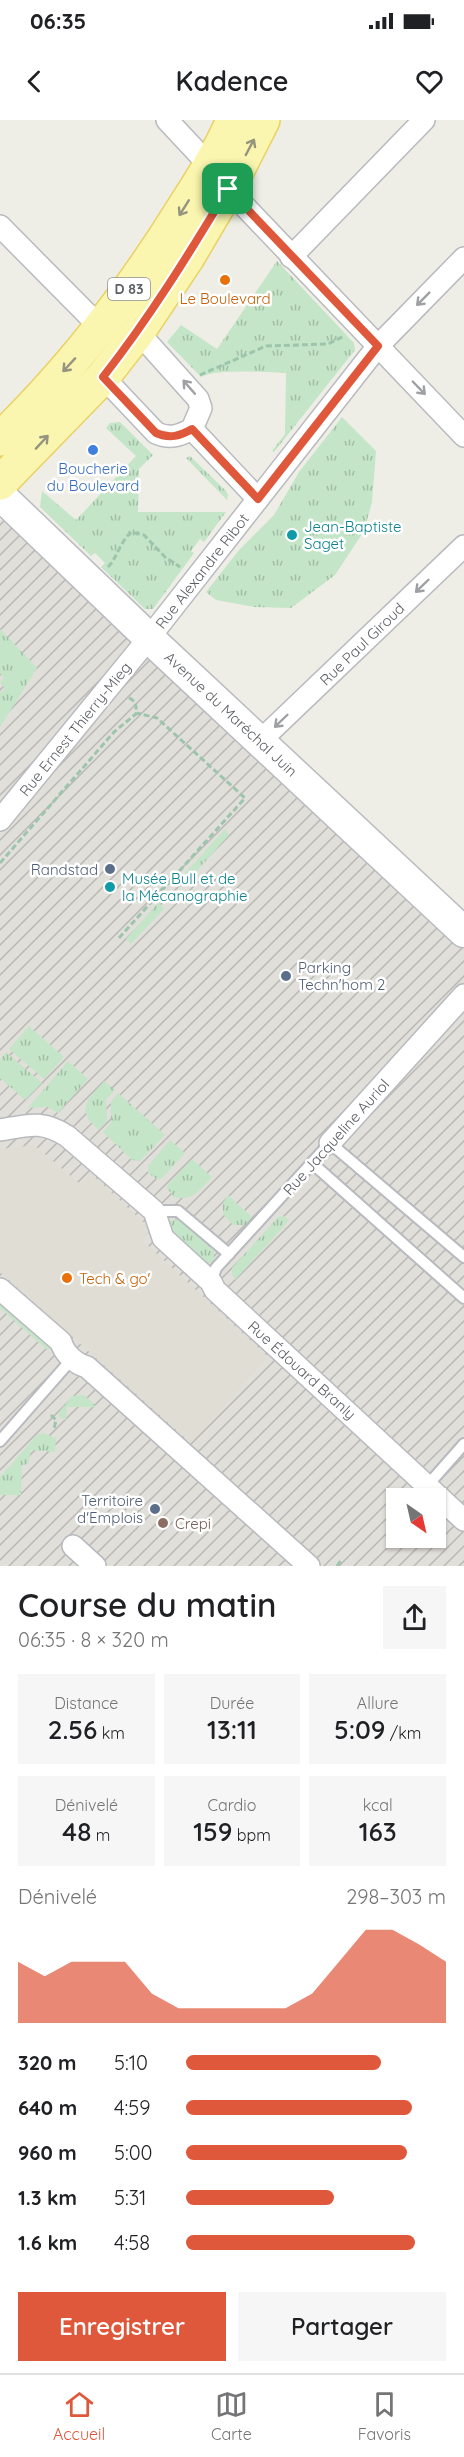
<!DOCTYPE html>
<html lang="fr">
<head>
<meta charset="utf-8">
<style>
	body { margin:0; font-family:Quicksand,sans-serif; background:#f6f6f6; color:#202124; height:100vh; display:flex; flex-direction:column; font-size:22px; white-space:nowrap }
	* { box-sizing:border-box; margin:0 }
	p { font-size:20px; color:#757577 }
	.icon { flex:none; width:33px; height:33px; fill:none; stroke:currentColor; stroke-width:2; stroke-linecap:round; stroke-linejoin:round }
	.map { position:relative; height:1446px; overflow:hidden }
	.panel { display:flex; flex-direction:column; background:#fff; flex:1 }
	.panel>* { flex:none }
	.needle { width:39px; rotate:146deg }
	.tools { position:absolute; left:386px; top:1368px; display:grid; gap:12px }
	.tools a { display:grid; place-items:center; width:60px; height:60px; border-radius:0px; background:#fff; box-shadow:0 2px 4px #0004; font-size:30px }
	.pin { position:absolute; display:grid; place-items:center; width:51px; height:51px; color:#fff; margin:-26px; border-radius:12px; box-shadow:0 3px 9px #0006 }
	.round { display:grid; place-items:center; flex:none; width:63px; height:63px; border-radius:0px; background:#f6f6f6 }
	.head { display:flex; align-items:center; justify-content:space-between; height:102px; padding:0 18px }
	h1 { font-size:33px; font-weight:600; line-height:45px }
	.figures { display:grid; grid-template-columns:repeat(3,1fr); gap:9px; height:102px; padding:6px 18px }
	.figures div { display:grid; align-content:center; border-radius:0px; background:#f6f6f6; text-align:center }
	.figures b { font-size:26px; font-weight:600 }
	.figures small { font-size:16px; font-weight:400 }
	.figures p { font-size:16px }
	.chart { height:168px; padding:12px 18px }
	.chart p { display:flex; justify-content:space-between }
	.chart svg { width:100%; height:108px; margin-top:6px; fill:#e0583b; opacity:.7 }
	.primary-button { display:flex; gap:12px; margin-top:auto; padding:12px 18px }
	.primary-button a { flex:1; height:69px; border-radius:0px; background:#e0583b; color:#fff; font-size:24px; font-weight:600; line-height:69px; text-align:center }
	.primary-button a+a { background:#f6f6f6; color:#202124 }
	ul { padding:0 18px; list-style:none; font-size:20px }
	li { display:grid; grid-template-columns:96px 72px 1fr; align-items:center; height:45px }
	li i { height:15px; border-radius:8px; background:#e0583b }
	.status { display:flex; justify-content:space-between; align-items:center; height:42px; padding:0 30px; background:#fff; direction:ltr }
	.status svg { height:16px; fill:currentColor }
	header { display:flex; justify-content:space-between; align-items:center; height:78px; padding:0 18px; background:#fff; font-size:27px; font-weight:600 }
	.dock { display:flex; justify-content:space-around; align-items:center; height:84px; border-top:2px solid #e0e0e0; background:#fff; font-size:16px; color:#757577 }
	.dock a { display:grid; justify-items:center; gap:3px }
	.dock .on { color:#e0583b }
	.map>svg:first-child { display:block }
</style>
</head>
<body>
<div class="status"><b>06:35</b><svg viewBox="0 0 49 12"><path d="M0 12V9h3v3zM5 12V6h3v6zM10 12V3h3v9zM15 12V0h3v12zM26 1h20v11H26zM47 4h2v5h-2z"/></svg></div>
<header><svg class="icon" aria-label="back" viewBox="0 0 24 24"><path d="M15 5l-7 7 7 7"/></svg>Kadence<svg class="icon" aria-label="heart" viewBox="0 0 24 24"><path d="M12 20l-8-8c-3-5 5-10 8-4 3-6 11-1 8 4z"/></svg></header>
<div class="map">
<svg width="464" height="1446" viewBox="0 0 464 1446">
	<defs>
		<pattern id="industrial-furrows" width="10" height="10" patternUnits="userSpaceOnUse" patternTransform="scale(1.5)"><rect width="10" height="10" fill="#e1dfda"/><path d="M-1 1l2-2M0 10L10 0M9 11l2-2" fill="none" stroke="#bab8b4"/></pattern>
		<pattern id="grass-tufts" width="24" height="20" patternUnits="userSpaceOnUse" patternTransform="scale(1.5)"><rect width="24" height="20" fill="#c4e5c7"/><path d="M3 7l-1-3M5 7V3M7 7l1-3M15 17l-1-3M17 17v-4M19 17l1-3" fill="none" stroke="#a2bda5"/></pattern>
	</defs>
	<rect width="100%" height="100%" fill="#efeee6"/>
	<path fill="url(#industrial-furrows)" fill-rule="evenodd" d="M7,395L464,813V1446H0V401ZM396,1378H435V1418H396Z"/>
	<polygon fill="#dfddd4" points="34,1025 80,1064 90,1053 151,1109 142,1120 268,1237 191,1323 0,1152 0,1029"/>
	<g fill="url(#grass-tufts)">
		<path d="M277,141L354,223L355,230L274,332L272,331L285,314L286,253C268,252 214,249 201,257L167,222L181,205L217,229Z"/>
		<polygon points="342,297 376,331 372,382 364,411 335,455 291,488 254,487 216,480 206,472 239,430 274,395 299,352"/>
		<polygon points="120,302 153,335 139,349 138,392 226,392 204,422 200,419 191,431 194,433 153,489 145,489 101,447 105,443 95,433 91,436 40,387 42,371 76,400 136,336 106,308 110,303"/>
		<polygon points="190,336 226,371 228,375 227,380 186,338"/>
		<polygon points="0,509 37,548 0,607 0,573 5,569 0,562 4,558 0,553"/>
		<polygon points="225,709 229,715 183,766 178,761"/>
		<polygon points="159,782 164,789 131,824 126,819"/>
		<polygon points="29,906 64,937 44,959 9,929"/>
		<polygon points="6,932 42,963 25,980 0,958 0,940"/>
		<polygon points="68,941 88,959 58,993 48,987 28,988"/>
		<polygon points="104,961 115,970 106,980 107,1001 99,1010 89,1001 85,990 88,980"/>
		<polygon points="118,973 165,1015 140,1041 132,1040 103,1012 111,1003 111,982"/>
		<polygon points="170,1020 185,1033 162,1058 158,1060 148,1053 148,1046"/>
		<path d="M192,1039L212,1057C201,1069 193,1082 174,1077L166,1067Z"/>
		<polygon points="228,1075 252,1097 245,1105 233,1105 223,1094 223,1083"/>
		<polygon points="284,1096 289,1100 286,1104 235,1160 232,1154 232,1148 278,1097"/>
		<polygon points="175,1099 181,1101 214,1131 214,1141 205,1145 168,1113 168,1103"/>
		<polygon points="0,1181 51,1227 48,1231 0,1188"/>
		<polygon points="84,1275 97,1287 67,1287 66,1300 59,1297 59,1292 72,1276"/>
		<polygon points="43,1313 56,1318 55,1332 31,1330 28,1344 22,1345 21,1375 0,1375 0,1357 37,1315"/>
	</g>
	<g fill="none" stroke-linecap="round" stroke-linejoin="round">
		<defs>
			<g id="lane">
				<polyline points="312,1043 464,1178"/>
				<polyline points="154,1091 178,1091 229,1134"/>
				<polyline points="211,1162 216,1148 330,1023 464,1137"/>
				<polyline points="0,1321 72,1239"/>
				<polyline points="427,1366 464,1324"/>
			</g>
			<g id="street">
				<polyline points="167,0 210,46"/>
				<polyline points="228,69 464,316"/>
				<polyline points="0,106 101,208"/>
				<polyline points="291,137 424,0"/>
				<path d="M103,257L156,313C170,319 179,316 192,309L201,288L198,279L138,212"/>
				<polyline points="192,309 258,379"/>
				<polyline points="260,621 464,426"/>
				<polyline points="0,700 149,518 378,226 464,138"/>
				<path d="M0,1010C29,1005 42,1000 67,1016L154,1091L163,1118L211,1162L215,1170L464,1400"/>
				<polyline points="330,1023 464,875"/>
				<path d="M0,1169L61,1222C64,1233 75,1244 87,1247L309,1446"/>
				<polyline points="73,1426 95,1446"/>
			</g>
			<polyline id="secondary" points="0,375 149,518 464,812"/>
			<g id="primary">
				<path d="M0,319C71,250 132,171 184,87C202,59 220,31 233,0"/>
				<polyline points="0,363 103,257 138,212 188,137 228,69 263,0"/>
			</g>
		</defs>
		<use href="#lane" stroke="#b8babf" stroke-width="14"/>
		<use href="#street" stroke="#b8babf" stroke-width="24"/>
		<use href="#secondary" stroke="#b9bbc0" stroke-width="33"/>
		<use href="#primary" stroke="#ead164" stroke-width="36"/>
		<g stroke="#9dc5ac" stroke-width="3" stroke-dasharray="6 3" stroke-linecap="butt">
			<polyline points="200,255 266,226 328,224 344,216"/>
			<path d="M108,447C117,438 119,424 131,412L144,415L165,437L180,447"/>
			<polyline points="0,743 114,612 137,593 135,582 127,576"/>
			<polyline points="119,818 245,678 157,598 137,593"/>
			<polyline points="51,1295 56,1300 54,1309"/>
			<polyline points="398,1377 404,1369"/>
			<polyline points="337,1446 342,1439"/>
		</g>
		<use href="#lane" stroke="#fff" stroke-width="10"/>
		<use href="#street" stroke="#fff" stroke-width="21"/>
		<use href="#secondary" stroke="#fff" stroke-width="30"/>
		<use href="#primary" stroke="#faf6af" stroke-width="33"/>
	</g>
	<defs><path id="oneway-shaft" d="M-6 0H5M1.5-3L5.5 0L1.5 3" fill="none" stroke-width="1.6" stroke-linecap="round" stroke-linejoin="round" transform="scale(1.5)"/></defs>
	<g stroke="#94947f">
		<use href="#oneway-shaft" transform="translate(250 27) rotate(-62)"/>
		<use href="#oneway-shaft" transform="translate(184 88) rotate(122)"/>
		<use href="#oneway-shaft" transform="translate(69 245) rotate(133)"/>
		<use href="#oneway-shaft" transform="translate(42 322) rotate(-47)"/>
	</g>
	<g stroke="#9ea0a3">
		<use href="#oneway-shaft" transform="translate(423 179) rotate(135)"/>
		<use href="#oneway-shaft" transform="translate(189 267) rotate(-131)"/>
		<use href="#oneway-shaft" transform="translate(419 268) rotate(46)"/>
		<use href="#oneway-shaft" transform="translate(422 466) rotate(136)"/>
		<use href="#oneway-shaft" transform="translate(281 601) rotate(136)"/>
	</g>
	<g fill="none" stroke-linecap="round" stroke-linejoin="round">
		<defs>
			<path id="route" d="M228,69L378,226L258,379L192,309C180,316 170,319 156,313L103,257C150,197 189,134 228,69Z"/>
		</defs>
		<use href="#route" stroke="#fff" stroke-width="12"/>
		<use href="#route" stroke="#e0583b" stroke-width="8"/>
	</g>
	<g fill="#e8710a" stroke="#fff" stroke-width="2">
		<circle cx="225" cy="160" r="6"/>
		<circle cx="67" cy="1158" r="6"/>
	</g>
	<circle fill="#3f7fe0" stroke="#fff" stroke-width="2" cx="93" cy="330" r="6"/>
	<g fill="#0f9aa8" stroke="#fff" stroke-width="2">
		<circle cx="292" cy="415" r="6"/>
		<circle cx="110" cy="767" r="6"/>
	</g>
	<g fill="#5c6f8a" stroke="#fff" stroke-width="2">
		<circle cx="110" cy="749" r="6"/>
		<circle cx="286" cy="856" r="6"/>
		<circle cx="155" cy="1389" r="6"/>
	</g>
	<circle fill="#8d6e63" stroke="#fff" stroke-width="2" cx="163" cy="1403" r="6"/>
	<g text-anchor="middle" dominant-baseline="central" stroke-width="5" stroke-linejoin="round" paint-order="stroke">
		<rect fill="#fff" stroke="#8e9093" stroke-width="1.5" x="108" y="158" width="42" height="22" rx="4.5"/>
		<g font-size="14" font-weight="bold" fill="#5d6065">
			<text x="129" y="169">D 83</text>
		</g>
		<g font-size="15" fill="#c56008" stroke="#fff">
			<text x="225" y="178">Le Boulevard</text>
			<text x="79" y="1158" text-anchor="start">Tech &amp; go'</text>
		</g>
		<g font-size="15" fill="#366cbe" stroke="#fff">
			<text x="93" y="348">Boucherie<tspan x="93" dy="17">du Boulevard</tspan></text>
		</g>
		<g font-size="15" fill="#0d838f" stroke="#fff" text-anchor="start">
			<text x="304" y="406">Jean-Baptiste<tspan x="304" dy="17">Saget</tspan></text>
			<text x="122" y="758">Musée Bull et de<tspan x="122" dy="17">la Mécanographie</tspan></text>
		</g>
		<g font-size="15" fill="#5d6065" stroke="#fff">
			<text transform="translate(202 451) rotate(-52)">Rue Alexandre Ribot</text>
			<text transform="translate(362 524) rotate(-44)">Rue Paul Giroud</text>
			<text transform="translate(231 594) rotate(43)">Avenue du Maréchal Juin</text>
			<text transform="translate(75 609) rotate(-51)">Rue Ernest Thierry-Mieg</text>
			<text transform="translate(336 1017) rotate(-48)">Rue Jacqueline Auriol</text>
			<text transform="translate(302 1250) rotate(42)">Rue Édouard Branly</text>
		</g>
		<g font-size="15" fill="#4e5e75" stroke="#fff" text-anchor="end">
			<text x="98" y="749">Randstad</text>
			<text x="298" y="847" text-anchor="start">Parking<tspan x="298" dy="17">Techn'hom 2</tspan></text>
			<text x="143" y="1380">Territoire<tspan x="143" dy="17">d'Emplois</tspan></text>
		</g>
		<g font-size="15" fill="#785e54" stroke="#fff" text-anchor="start">
			<text x="175" y="1403">Crepi</text>
		</g>
	</g>
</svg>
<div class="tools">
<a><svg class="needle" viewBox="-14 -14 28 28"><path d="M0-13l5 13h-10z" fill="#e53935"/><path d="M0 13l5-13h-10z" fill="#757577"/></svg></a>
</div>
<div class="pin" style="left:228px;top:69px;background:#1e9e55"><svg class="icon" aria-label="arrive" viewBox="0 0 24 24"><path d="M6 21V4h12l-3 4 3 4H6"/></svg></div>
</div>
<section class="panel">
<div class="head"><div><h1>Course du matin</h1><p>06:35 · 8 × 320 m</p></div><a class="round"><svg class="icon" aria-label="share" viewBox="0 0 24 24"><path d="M12 15V3M7 8l5-5 5 5M5 13v7h14v-7"/></svg></a></div>
<div class="figures">
<div><p>Distance</p><b>2.56<small> km</small></b></div>
<div><p>Durée</p><b>13:11</b></div>
<div><p>Allure</p><b>5:09<small> /km</small></b></div>
</div>
<div class="figures">
<div><p>Dénivelé</p><b>48<small> m</small></b></div>
<div><p>Cardio</p><b>159<small> bpm</small></b></div>
<div><p>kcal</p><b>163</b></div>
</div>
<div class="chart"><p><span>Dénivelé</span>298–303 m</p>
<svg viewBox="0 0 160 44" preserveAspectRatio="none"><path d="M0 44V19L10 25L20 19L30 19L40 19L50 32L60 38L70 38L80 38L90 38L100 38L110 32L120 19L130 6L140 6L150 12L160 19V44z"/></svg>
</div>
<ul>
<li><b>320 m</b>5:10<i style="width:75%"></i></li>
<li><b>640 m</b>4:59<i style="width:87%"></i></li>
<li><b>960 m</b>5:00<i style="width:85%"></i></li>
<li><b>1.3 km</b>5:31<i style="width:57%"></i></li>
<li><b>1.6 km</b>4:58<i style="width:88%"></i></li>
</ul>
<div class="primary-button"><a>Enregistrer</a><a>Partager</a></div>
</section>
<nav class="dock">
<a class="on"><svg class="icon" aria-label="home" viewBox="0 0 24 24"><path d="M3 11l9-7 9 7M6 9v11h12V9"/></svg>Accueil</a>
<a><svg class="icon" aria-label="map" viewBox="0 0 24 24"><path d="M3 6l6-2 6 2 6-2v14l-6 2-6-2-6 2zM9 4v14M15 6v14"/></svg>Carte</a>
<a><svg class="icon" aria-label="saved" viewBox="0 0 24 24"><path d="M7 4h10v16l-5-4-5 4z"/></svg>Favoris</a>
</nav>
</body>
</html>
